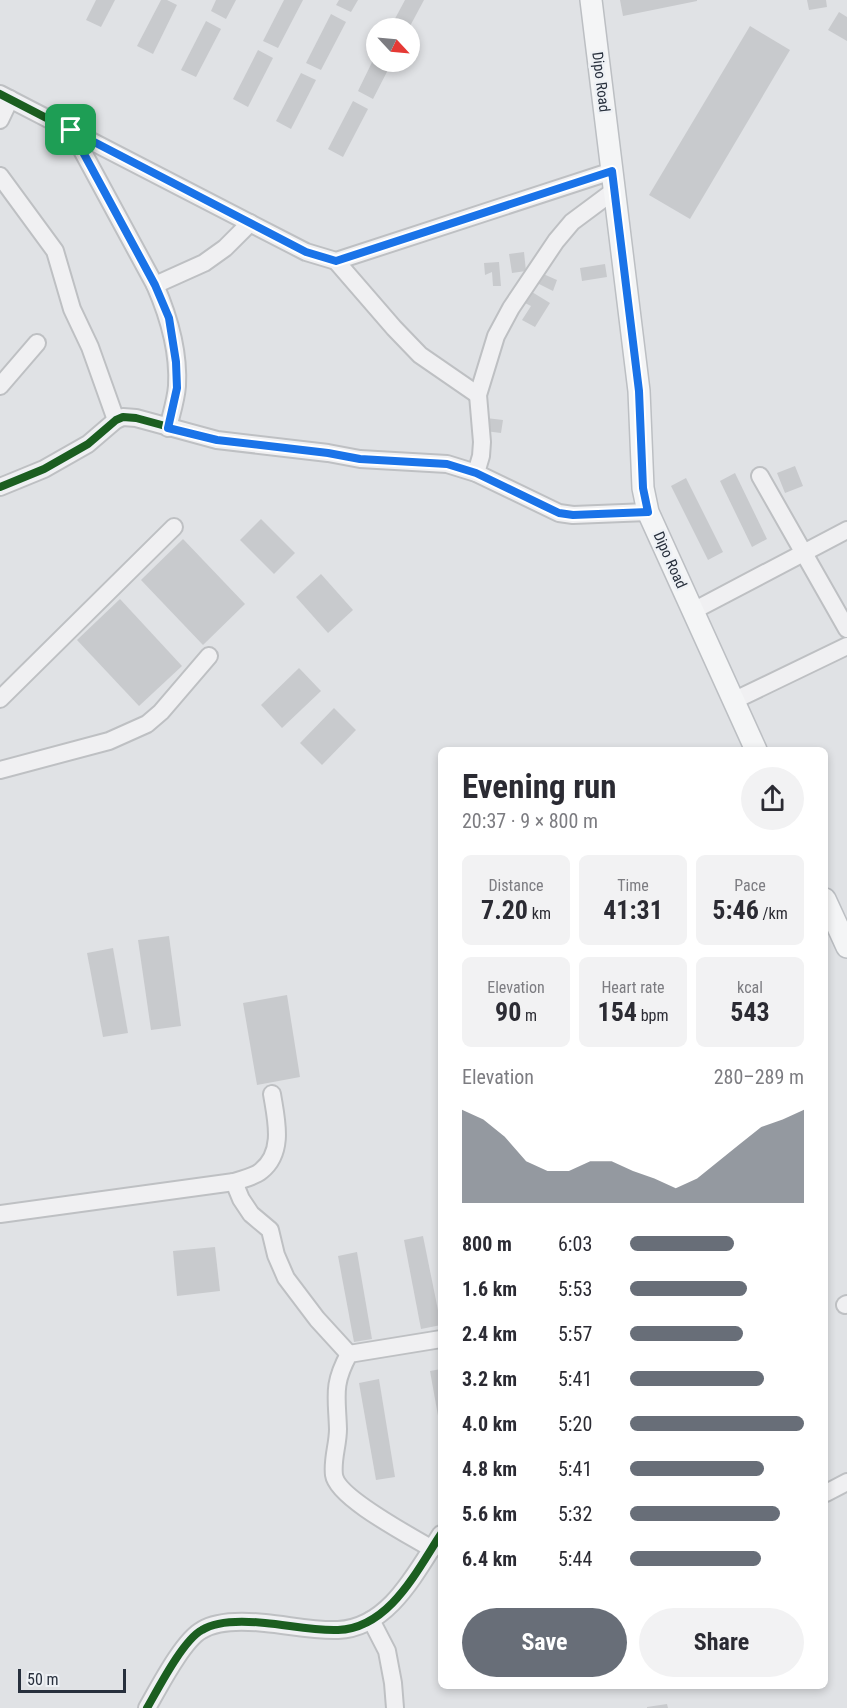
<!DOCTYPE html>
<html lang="en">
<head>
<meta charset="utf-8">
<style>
	body { margin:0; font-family:"Roboto Condensed",sans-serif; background:#f2f2f3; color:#2b2b33; height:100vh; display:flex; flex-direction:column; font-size:22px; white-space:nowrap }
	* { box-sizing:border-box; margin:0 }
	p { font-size:20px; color:#7c7c81 }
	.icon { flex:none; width:33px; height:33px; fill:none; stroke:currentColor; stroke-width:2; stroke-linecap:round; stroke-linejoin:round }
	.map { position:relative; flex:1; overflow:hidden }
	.details { position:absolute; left:438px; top:747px; width:390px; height:942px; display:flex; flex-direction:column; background:#fff; border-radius:9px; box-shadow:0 3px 9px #0003 }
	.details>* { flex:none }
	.needle { width:39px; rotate:116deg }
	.tools { position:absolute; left:366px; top:18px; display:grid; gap:12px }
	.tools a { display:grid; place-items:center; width:54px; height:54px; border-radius:50%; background:#fff; box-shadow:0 3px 9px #0003; font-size:30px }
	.scale { position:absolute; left:18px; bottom:15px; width:108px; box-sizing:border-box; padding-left:6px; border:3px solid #28303d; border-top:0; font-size:16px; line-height:21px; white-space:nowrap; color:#28303d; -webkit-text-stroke:4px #eef1f5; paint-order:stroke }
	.pin { position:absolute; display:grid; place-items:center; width:51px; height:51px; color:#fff; margin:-26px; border-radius:12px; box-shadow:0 3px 9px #0006 }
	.round { display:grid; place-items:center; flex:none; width:63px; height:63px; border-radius:32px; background:#f2f2f3 }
	.head { display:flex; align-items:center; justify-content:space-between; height:102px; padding:0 24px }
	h1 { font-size:33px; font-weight:700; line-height:45px }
	.metrics { display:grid; grid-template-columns:repeat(3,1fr); gap:9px; height:102px; padding:6px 24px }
	.metrics div { display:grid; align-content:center; border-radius:9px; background:#f2f2f3; text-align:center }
	.metrics b { font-size:26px; font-weight:700 }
	.metrics small { font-size:16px; font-weight:400 }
	.metrics p { font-size:16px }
	.chart { height:168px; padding:12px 24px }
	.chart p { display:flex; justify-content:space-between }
	.chart svg { width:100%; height:108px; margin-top:6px; fill:#686e78; opacity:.7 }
	.button { display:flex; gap:12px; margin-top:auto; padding:12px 24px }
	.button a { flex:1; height:69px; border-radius:36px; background:#686e78; color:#fff; font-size:24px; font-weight:700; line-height:69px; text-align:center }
	.button a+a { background:#f2f2f3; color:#2b2b33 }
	ul { padding:0 24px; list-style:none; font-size:20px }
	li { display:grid; grid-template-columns:96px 72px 1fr; align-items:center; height:45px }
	li i { height:15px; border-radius:8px; background:#686e78 }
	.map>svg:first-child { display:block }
</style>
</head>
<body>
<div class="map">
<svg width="847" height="1708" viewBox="0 0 847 1708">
	<rect width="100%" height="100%" fill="#e0e2e5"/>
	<g fill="#c8cacd">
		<polygon points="96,0 115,0 101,27 86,20"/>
		<polygon points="161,0 167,0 177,5 153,54 137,46"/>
		<polygon points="216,0 236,0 226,19 211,11"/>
		<polygon points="284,0 303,0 278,48 263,41"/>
		<polygon points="339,0 358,0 351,12 336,5"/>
		<polygon points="405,0 424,0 409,28 390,28"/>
		<polygon points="620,0 697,0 697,1 623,16"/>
		<polygon points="807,0 826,0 827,7 809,10"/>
		<polygon points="839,12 847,17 847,41 828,30"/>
		<polygon points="331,14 346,22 321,70 306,63"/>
		<polygon points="206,21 221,29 196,77 181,70"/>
		<polygon points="750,26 790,50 690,219 649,195"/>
		<polygon points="258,50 273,58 248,107 233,99"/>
		<polygon points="376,54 376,62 392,62 373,99 358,91"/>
		<polygon points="301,73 316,80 291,129 276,121"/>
		<polygon points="353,101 368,109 343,157 328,149"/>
		<polygon points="524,252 526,271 512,273 509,254"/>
		<polygon points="499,262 501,286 493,286 492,272 485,275 484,263"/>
		<polygon points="605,264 607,277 582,281 580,268"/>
		<polygon points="541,273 557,280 553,291 537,283"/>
		<polygon points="532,292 550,303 535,327 522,320 531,306 525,303"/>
		<polygon points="486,418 503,420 501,433 485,431"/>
		<polygon points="795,466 803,486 785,493 777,473"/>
		<polygon points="735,473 767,539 752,547 720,481"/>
		<polygon points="686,478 723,552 708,560 671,486"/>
		<polygon points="261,519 295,553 274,574 240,540"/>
		<polygon points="183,539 245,604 203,645 141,580"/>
		<polygon points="321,574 353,610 328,633 296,597"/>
		<polygon points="120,599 182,666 139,706 77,640"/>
		<polygon points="299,668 321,691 282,728 261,705"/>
		<polygon points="334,708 356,730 322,765 300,743"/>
		<polygon points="169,936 181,1026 151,1030 138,940"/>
		<polygon points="113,948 128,1033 103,1037 87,953"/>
		<polygon points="287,995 300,1077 257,1085 243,1003"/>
		<polygon points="423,1236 441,1325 421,1329 404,1240"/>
		<polygon points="215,1247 220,1291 177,1296 173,1251"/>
		<polygon points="357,1252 372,1339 354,1342 338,1256"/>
		<polygon points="441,1369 441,1427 440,1427 430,1371"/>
		<polygon points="379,1379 395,1477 376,1480 359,1383"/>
		<polygon points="667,1704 668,1708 647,1708 647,1707"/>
	</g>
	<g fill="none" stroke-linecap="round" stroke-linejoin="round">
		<defs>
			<g id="minor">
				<polyline points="0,94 306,252 336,261 612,171"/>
				<polyline points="0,120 10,99"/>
				<polyline points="71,130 155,285 204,263 225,248 250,223"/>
				<polyline points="0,176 55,251 72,309 90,347 116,420"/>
				<polyline points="336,261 394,328 420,355 478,395"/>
				<path d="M155,285C169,317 179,351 177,386C176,400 171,415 168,428"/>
				<polyline points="0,386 37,343"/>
				<polyline points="476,473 481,456 482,442 478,395 496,336 511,308 556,241 572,222 615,190"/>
				<polyline points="760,476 847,629"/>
				<polyline points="0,487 44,469 88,444 116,420 123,417 136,418 217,440 328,453 360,459 447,464 476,473 559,513 573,515 648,512"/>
				<polyline points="693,611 847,530"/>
				<polyline points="0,699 174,527"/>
				<polyline points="733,701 847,646"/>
				<polyline points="0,770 109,741 147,724 161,712 209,656"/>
				<polyline points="234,1182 241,1199 251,1214 270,1230 276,1255 286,1278 317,1319 349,1354"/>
				<path d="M0,1214L234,1182C242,1179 254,1177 261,1171C285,1152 276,1119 272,1094"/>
				<polyline points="845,1305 847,1304"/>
				<polyline points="826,1493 847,1482"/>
				<path d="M432,1549C411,1536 337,1498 334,1475C332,1459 338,1445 338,1429C337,1396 332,1385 349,1354L441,1339"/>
				<polyline points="371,1620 387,1651 393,1683 395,1708"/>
				<path d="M147,1708C158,1689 183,1640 202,1630C218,1620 246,1621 265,1623C288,1625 314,1631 338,1630C389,1628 416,1572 441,1534"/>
			</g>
			<g id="major">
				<polyline points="591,0 639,391 643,488 648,512 756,750"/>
				<polyline points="825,899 847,947"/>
			</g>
		</defs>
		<use href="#minor" stroke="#bec0c3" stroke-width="20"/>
		<use href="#major" stroke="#bcbfc3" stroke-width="24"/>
		<use href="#minor" stroke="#f0f0f2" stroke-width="16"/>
		<use href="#major" stroke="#f4f5f6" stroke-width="21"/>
		<defs>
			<g id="cycleway">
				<polyline points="0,94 306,252 336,261 612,171"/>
				<polyline points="0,487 44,469 88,444 116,420 123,417 136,418 217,440 328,453 360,459 447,464 476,473 559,513 573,515 648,512"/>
				<path d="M147,1708C158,1689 183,1640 202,1630C218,1620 246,1621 265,1623C288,1625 314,1631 338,1630C389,1628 416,1572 441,1534"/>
			</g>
		</defs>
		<use href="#cycleway" stroke="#eef1f5" stroke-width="11"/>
		<use href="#cycleway" stroke="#1b5e20" stroke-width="8"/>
	</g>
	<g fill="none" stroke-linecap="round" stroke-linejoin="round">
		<defs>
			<polygon id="route" points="71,130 306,252 336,261 612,171 639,391 643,488 648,512 573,515 559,513 476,473 447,464 360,459 328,453 217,440 168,428 177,388 176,362 169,318 155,285"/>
		</defs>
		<use href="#route" stroke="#fff" stroke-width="12"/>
		<use href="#route" stroke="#1a73e8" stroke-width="8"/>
	</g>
	<g text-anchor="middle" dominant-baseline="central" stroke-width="5" stroke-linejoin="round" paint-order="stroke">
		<g font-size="15" fill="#28303d" stroke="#eef1f5">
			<text transform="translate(601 82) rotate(83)">Dipo Road</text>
			<text transform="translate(670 560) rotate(66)">Dipo Road</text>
		</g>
	</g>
</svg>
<div class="tools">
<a><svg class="needle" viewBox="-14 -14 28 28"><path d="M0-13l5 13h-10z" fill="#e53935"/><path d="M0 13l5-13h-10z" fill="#7c7c81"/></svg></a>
</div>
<div class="scale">50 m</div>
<div class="pin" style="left:71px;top:130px;background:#1e9e55"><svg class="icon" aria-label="arrive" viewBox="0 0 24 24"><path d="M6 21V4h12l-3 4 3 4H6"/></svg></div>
<section class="details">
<div class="head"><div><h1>Evening run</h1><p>20:37 · 9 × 800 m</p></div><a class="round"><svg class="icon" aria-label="share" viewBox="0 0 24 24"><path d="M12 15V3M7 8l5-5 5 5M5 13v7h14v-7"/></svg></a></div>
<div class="metrics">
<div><p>Distance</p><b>7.20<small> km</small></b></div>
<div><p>Time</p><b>41:31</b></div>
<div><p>Pace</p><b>5:46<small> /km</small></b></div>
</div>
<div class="metrics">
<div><p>Elevation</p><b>90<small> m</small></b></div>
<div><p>Heart rate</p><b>154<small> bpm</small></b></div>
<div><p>kcal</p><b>543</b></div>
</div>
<div class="chart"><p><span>Elevation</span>280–289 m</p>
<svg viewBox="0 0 160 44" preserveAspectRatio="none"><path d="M0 44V6L10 10L20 17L30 27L40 31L50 31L60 27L70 27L80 31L90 34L100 38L110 34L120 27L130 20L140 13L150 10L160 6V44z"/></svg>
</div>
<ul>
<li><b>800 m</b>6:03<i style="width:60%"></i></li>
<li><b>1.6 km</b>5:53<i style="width:67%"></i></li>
<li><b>2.4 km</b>5:57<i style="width:65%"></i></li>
<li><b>3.2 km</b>5:41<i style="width:77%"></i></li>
<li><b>4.0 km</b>5:20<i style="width:100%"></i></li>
<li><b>4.8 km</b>5:41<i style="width:77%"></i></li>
<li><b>5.6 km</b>5:32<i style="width:86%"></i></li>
<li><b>6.4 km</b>5:44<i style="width:75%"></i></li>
</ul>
<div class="button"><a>Save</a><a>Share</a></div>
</section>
</div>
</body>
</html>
